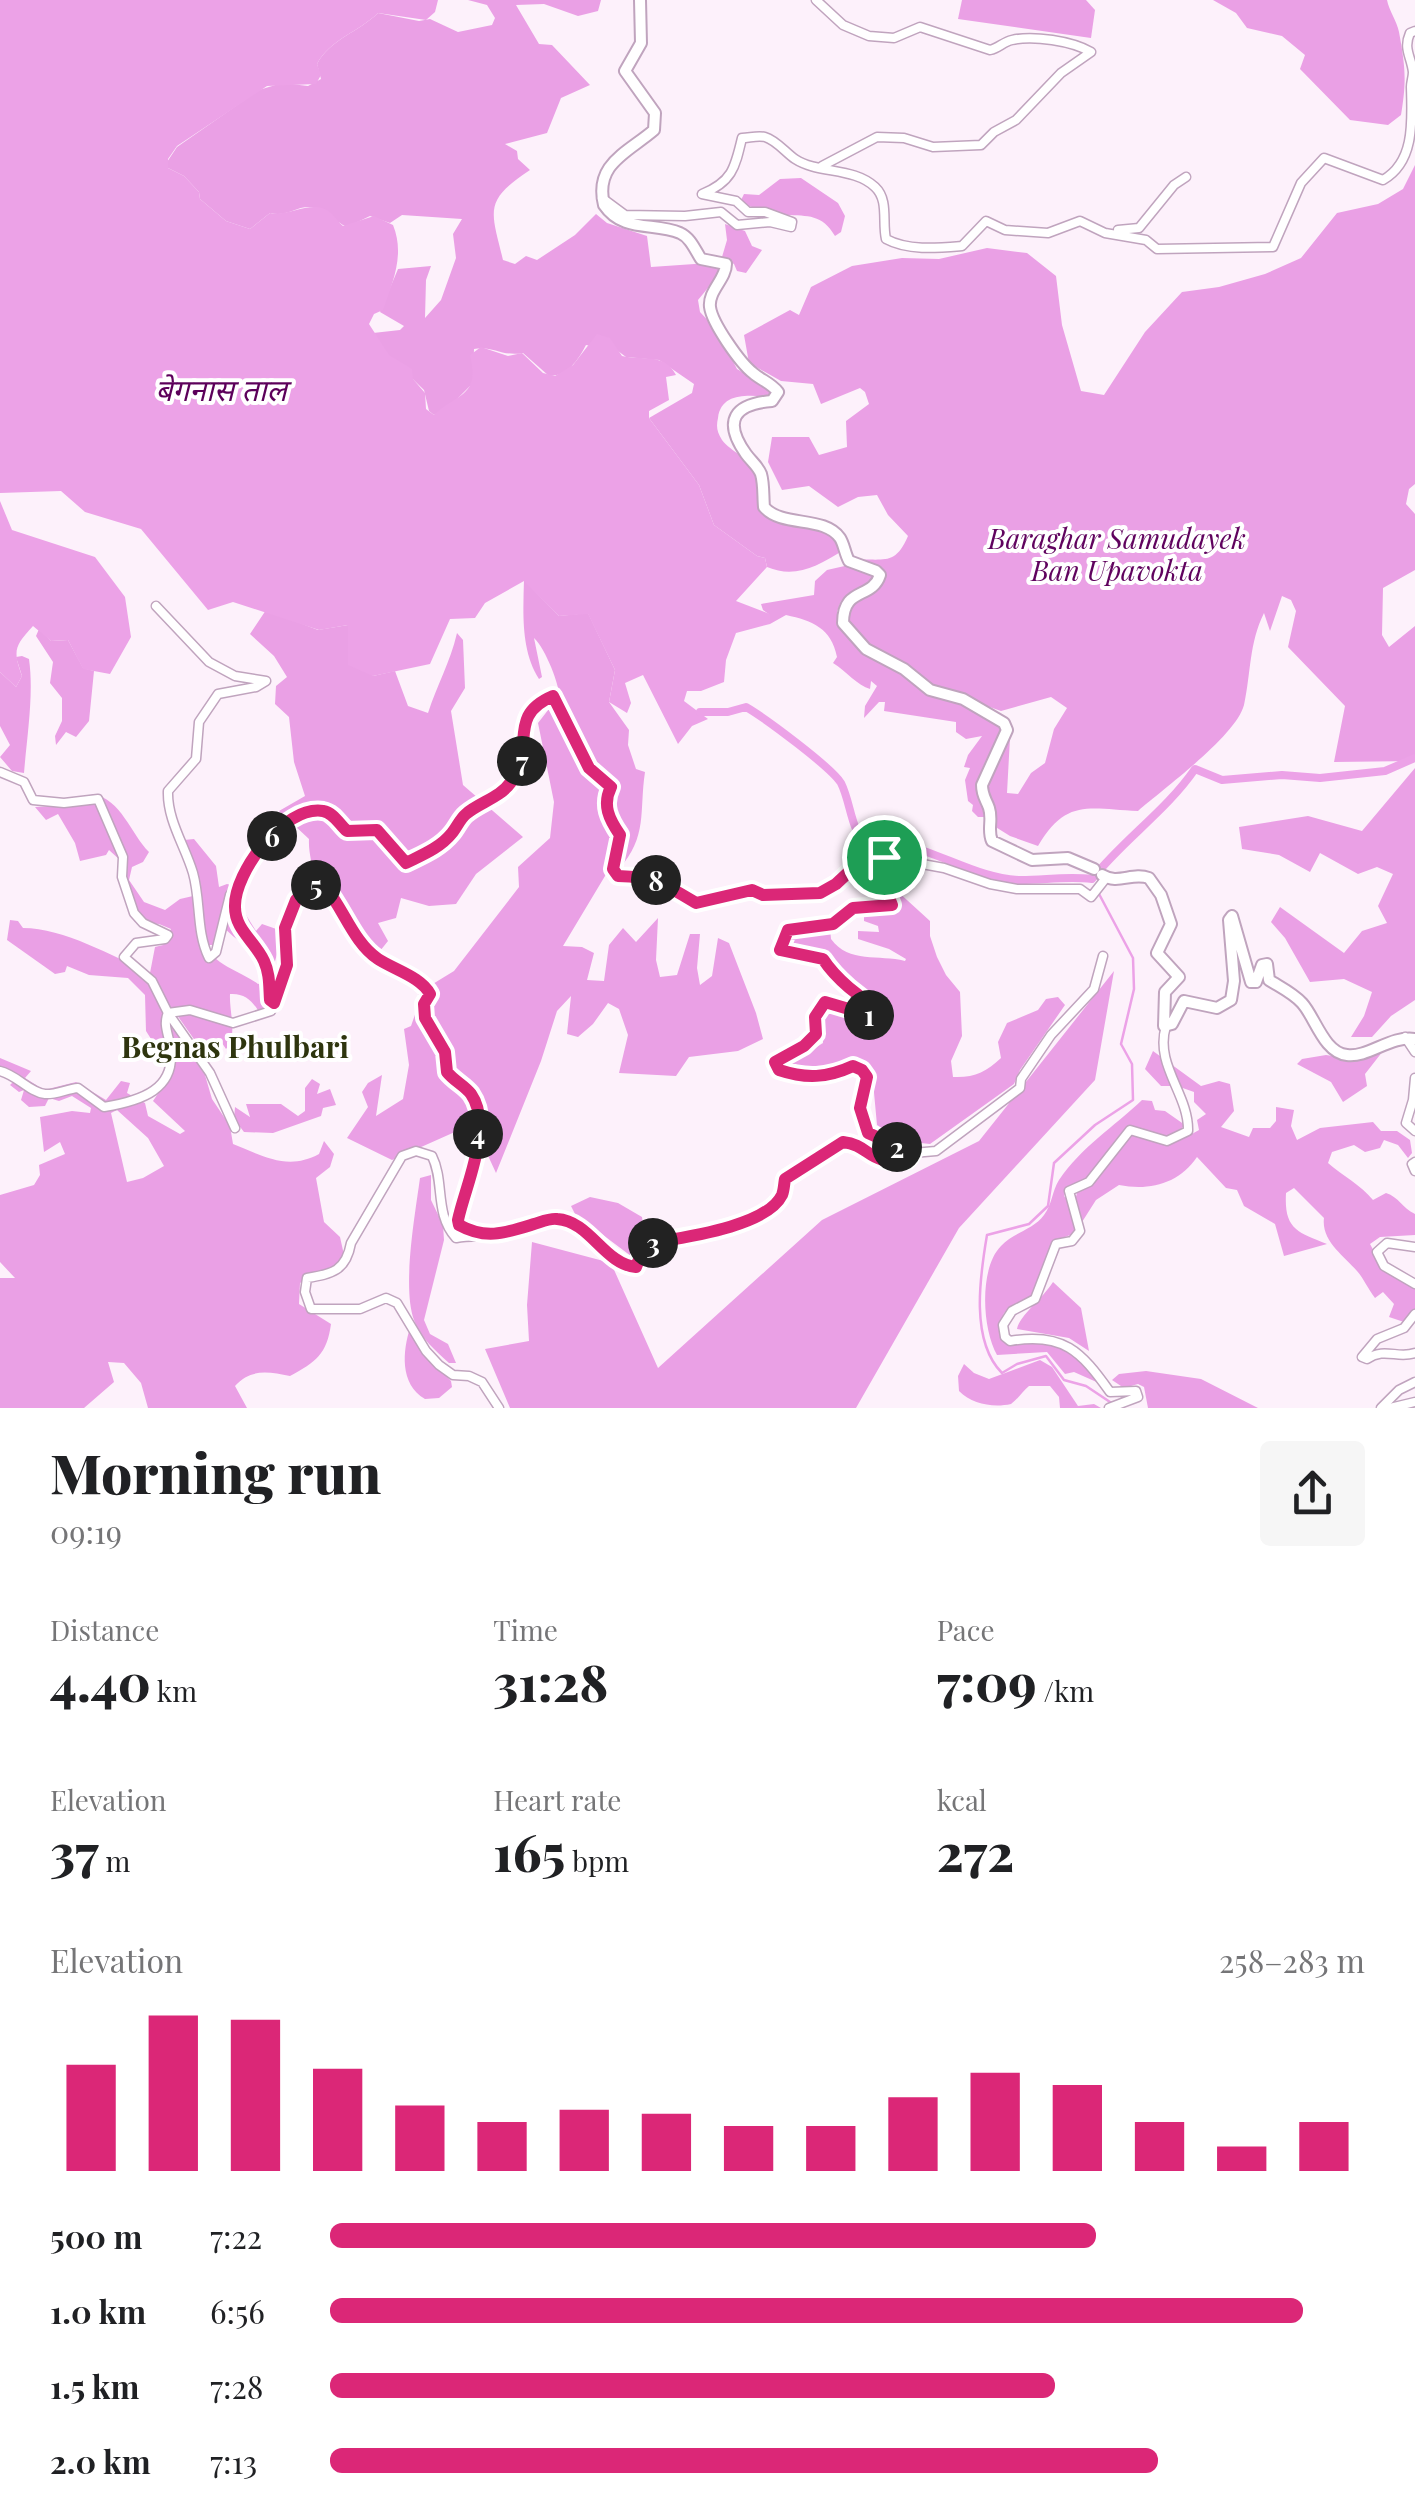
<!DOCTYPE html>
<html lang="en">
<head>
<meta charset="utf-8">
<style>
	body { margin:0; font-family:"Playfair Display","Noto Sans Devanagari",serif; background:#f6f6f6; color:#202124; height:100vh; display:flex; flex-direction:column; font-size:38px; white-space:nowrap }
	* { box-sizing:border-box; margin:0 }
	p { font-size:32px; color:#757577 }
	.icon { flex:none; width:55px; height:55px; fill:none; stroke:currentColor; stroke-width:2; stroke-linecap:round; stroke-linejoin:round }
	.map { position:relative; height:1408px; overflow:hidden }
	.details { display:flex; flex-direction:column; background:#fff; flex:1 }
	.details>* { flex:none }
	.pin { position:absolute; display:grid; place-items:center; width:85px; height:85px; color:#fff; margin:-42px; border:5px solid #fff; border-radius:50%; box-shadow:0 2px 10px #0007 }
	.km { position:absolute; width:50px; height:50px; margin:-25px; border-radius:50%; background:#222; color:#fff; font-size:28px; line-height:50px; text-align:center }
	.round { display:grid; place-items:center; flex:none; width:105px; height:105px; border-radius:10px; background:#f6f6f6 }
	.summary { display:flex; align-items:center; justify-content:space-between; height:170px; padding:0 50px }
	h1 { font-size:55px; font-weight:800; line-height:75px }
	.stats { display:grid; grid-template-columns:repeat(3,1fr); gap:15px; height:170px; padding:10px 50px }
	.stats div { display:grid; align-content:center }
	.stats b { font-size:50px; font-weight:800 }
	.stats small { font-size:28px; font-weight:400 }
	.stats p { font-size:28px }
	.chart { height:280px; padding:20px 50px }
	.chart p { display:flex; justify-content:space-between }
	.chart svg { width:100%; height:180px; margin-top:10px; stroke:#db2777; stroke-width:6 }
	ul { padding:0 50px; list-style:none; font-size:32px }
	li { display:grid; grid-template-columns:160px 120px 1fr; align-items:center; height:75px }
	li i { height:25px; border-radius:12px; background:#db2777 }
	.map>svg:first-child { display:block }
</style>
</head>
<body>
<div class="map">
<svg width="1415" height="1408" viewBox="0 0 1415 1408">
	<rect width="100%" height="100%" fill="#fdf1fb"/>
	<g fill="#eaa0e5" fill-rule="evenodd">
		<path d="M468,0H601L598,11L578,16L544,4L516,5L539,44L552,45L590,85L561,98L547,133L505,144L517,151L518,159L530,170C483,201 491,210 503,260L515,264L526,256L537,260L575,235L596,214L607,223L647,236L651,267L709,263L726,266L698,300L700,312L717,330L737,369L776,392L769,397C749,395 721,392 718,418C716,427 717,432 722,440C731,452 750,458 756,472C761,484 758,499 761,511L766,516C791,522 835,523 842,551C818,566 795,579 767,567L765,558L757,556L714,525L699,485L649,418L692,393L694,384L659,360L626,357L618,351L586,345C578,360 568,376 549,376L523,353C502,357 492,345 474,349L473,383L452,404L434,415L429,411L424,390L388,355L373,333L400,330L404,326L380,312L398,269L431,266L426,280L425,318L441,300L456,258L453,234L462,219L402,215L390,223L370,216L347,227C333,221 329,209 311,207C295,206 289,217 270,213L250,229L226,221L200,199L199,192L184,176L168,168L167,162L177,147L259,90L282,83L308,86L321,79L317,64C330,39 359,32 378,13L419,21L430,19L458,32L492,25L495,18L487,5Z"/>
		<polygon points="962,0 1086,0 1095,10 1091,38 958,19"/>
		<path d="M1213,0H1387C1389,11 1397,21 1399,32C1405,65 1407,80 1401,115L1388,125L1350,120L1300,69L1305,55L1282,36L1247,28L1236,13Z"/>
		<path d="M1415,165V484L1409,489L1406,504L1415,514V570L1383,588L1382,635L1389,647L1415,626V761L1334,762L1345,706L1288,647L1296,611L1291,600L1282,596L1270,631L1264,613C1249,643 1251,673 1244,705C1236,736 1163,789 1138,811C1089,809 1066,798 1038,846L1010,836L994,826L987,782L1010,738L1007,793L1018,794L1031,773L1045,763L1054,729L1067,708L1051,697L1001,711L984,705L932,684L892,656L873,650L845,619L851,602L872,591L884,581L879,568L858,560C885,558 895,566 908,536L888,515L877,495L858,497L838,507L809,486L782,490L768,462L772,437H809L819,455L847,447L846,421L869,404L865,392L860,388L821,404L813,384L781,381L749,363L744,335L790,310L799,315L811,287L852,266L902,258L939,259L987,248L1027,253L1056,276L1062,325L1081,391L1104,395L1145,332L1182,292L1219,287L1265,274L1301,258L1337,213L1378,204L1403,189Z"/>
		<path d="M801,178L838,203L845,216L841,232L835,236C822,214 808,216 786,215C773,214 759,207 745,206L741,200L744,194L759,195L780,179Z"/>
		<polygon points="725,224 745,231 752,246 762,250 746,273 737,271 734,264 722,257 727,240"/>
		<path d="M849,565L875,573L877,580L841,601L837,612C853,644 861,656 897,666L899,673L1005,727C995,746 975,771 978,795C979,804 985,807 986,817H978L972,811L973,805L968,801L965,780L970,768L964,767L968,755L982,736L966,739L956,732V722L884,711L885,702H879L864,718L865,706L877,686L871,681L870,689C858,686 846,671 833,663L837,657C831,628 813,621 786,615L770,624V615L763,610L761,604L814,595L815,581L827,570Z"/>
		<path d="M524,580L559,616L588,613L615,670L609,702L629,730L628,745L636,769L645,772C639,812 648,836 619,869L625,839L610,812L616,787L589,762L560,704C562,690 546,649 534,638L542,677L539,679C521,651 523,614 524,580Z"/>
		<path d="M266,610L318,630L348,625L373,676L395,671L408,706L428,713C437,685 450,663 457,633L463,640L465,688L451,711L463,785L523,837L476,874L456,904L429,906L401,898L396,918L378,923L388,941L380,951L350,933L324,891L312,888C316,870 308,857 309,839L279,811L305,796L294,762L289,717L275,704L276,686L287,677L274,656L250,634Z"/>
		<polygon points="39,629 51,641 68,640 83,668 94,671 89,721 76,737 66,732 56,745 55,736 62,721 62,698 50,683 53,662 36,636"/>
		<path d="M22,656L29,659C34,694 27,736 24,773L12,771L0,757L10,745L0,726V672L16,687L22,676L16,657Z"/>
		<path d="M552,705L592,775L603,787C603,806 602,825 614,841L608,871L563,946L582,947L594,953L587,980L604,981L609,945L623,928L636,942L658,918L656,960L660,977L677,975L690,934H700L697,968L700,985L712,976L718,938L729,943L756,1013L763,1039L738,1051L689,1057L676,1076L619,1073L628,1035L619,1009L608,1003L593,1024L578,1037L567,1034L571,996L557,1011L541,1061L496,1173L484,1147V1119L392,1160L347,1138L368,1107L362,1092L368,1083L382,1075L376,1116L403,1099L409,1065L404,1029L411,1026L418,1006V993L454,971L519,887L518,867L550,838L554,802L538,723Z"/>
		<polygon points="1415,768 1415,1000 1391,1016 1372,1037 1351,1037 1364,1016 1372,992 1344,979 1310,982 1285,938 1271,922 1280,907 1344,953 1362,931 1387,923 1378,906 1393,874 1377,867 1358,874 1320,853 1310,872 1279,855 1242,849 1239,827 1308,816 1362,831"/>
		<path d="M93,794C121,799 131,834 149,852L143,862L132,867L129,880L144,902L165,910L180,899L193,896L197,904C202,880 193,862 184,840L194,839L216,866L219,887L227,884L241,888V907L256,931L262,924L282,931L284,952L277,954L272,972C259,966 259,956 247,947C237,939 229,934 220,923L214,945H206C212,964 242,972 258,984L266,982L264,989L270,1005L267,1010L259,1012C252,1000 244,993 230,994C229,1012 238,1036 226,1049L220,1040L196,1042L172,1008H166L162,1028L168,1055L165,1061L146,1031L145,995L128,978L89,975L67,966L65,972L55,974L7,940L10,920L18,921L23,928C64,928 112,956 150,973L155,947L163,945L171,929L159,924L135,922C125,904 118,882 121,861L109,850L106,855L80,861L75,843L58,814L46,820L35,807L72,805Z"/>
		<path d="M885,880L930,921V936L937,957L946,975L960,992L962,1036L951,1061L953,1077C974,1078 986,1072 1001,1058L998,1042L1007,1023L1038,1010L1046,999L1058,997L1065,1005L1020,1070L1014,1084L930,1144L902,1141L877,1125L872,1071L854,1061C832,1065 803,1073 784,1061L804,1055L823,1043L822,1017L828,1009L837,1008L879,1020L885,1010L864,998L819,953L782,948L790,934L830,928L831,939C849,964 879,954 905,961L906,959L889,949L858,939V931L879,932L878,926L864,921V910L901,909Z"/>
		<polygon points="1114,971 1095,1080 959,1228 856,1408 510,1408 485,1349 529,1341 527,1305 532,1242 611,1263 658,1368 822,1220 979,1141"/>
		<path d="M169,1022L205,1075L212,1099L230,1126L233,1144C263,1156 288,1171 319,1154L324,1141L334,1154L330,1167L316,1178L324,1222L340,1237L344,1255L337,1267L314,1273L300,1283L299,1304L331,1324C327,1354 316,1362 290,1376C269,1372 251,1368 235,1386L247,1408H148L141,1383L124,1363L108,1362L114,1382L84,1408H0V1278H15L0,1262V1195L34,1185L40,1175L39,1165L65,1154L60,1142L44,1152L40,1117L72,1111L90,1113L91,1108L72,1096L59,1101L49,1098L45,1106L29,1107L21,1100L24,1090L19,1092L10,1085L15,1080L0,1075V1058L31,1071L25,1078L44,1090L76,1082L106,1100L121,1081L130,1083L127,1093L145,1103L148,1116L180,1134L185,1131L153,1101C174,1071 179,1057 169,1022ZM117,1110L148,1138L164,1166L143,1178L127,1182L111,1113Z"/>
		<path d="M1153,1051L1201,1086L1219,1081L1230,1084L1234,1111L1221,1127L1249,1137L1253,1128H1270L1276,1121V1107L1294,1110L1291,1126L1297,1140L1320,1128L1373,1122L1381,1131H1397L1410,1140L1412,1153L1408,1158L1398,1145L1384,1140L1380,1148L1365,1152L1354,1145L1332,1152L1328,1163C1343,1176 1361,1185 1373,1200L1386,1193C1399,1197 1402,1208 1415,1214V1235L1380,1237L1370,1244L1377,1257L1415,1285V1309L1407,1323L1389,1317L1394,1304L1383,1292L1375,1298C1368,1289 1364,1279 1357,1271C1344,1256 1321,1241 1324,1218L1294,1188L1286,1193C1284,1229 1297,1232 1327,1244L1284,1256L1275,1224L1244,1206L1237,1190L1226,1188L1197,1157C1179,1184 1149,1191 1119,1185L1096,1200L1082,1222L1075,1200L1077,1193L1097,1177L1129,1135C1140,1133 1142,1138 1152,1141C1170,1147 1183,1139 1199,1130L1197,1120L1206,1114L1194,1102V1092L1177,1086H1161L1145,1069Z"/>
		<polygon points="1383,1051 1365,1074 1367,1086 1343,1102 1331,1082 1297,1064 1302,1059 1326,1055 1353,1059"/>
		<polygon points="312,1079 320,1084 317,1094 330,1089 336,1105 323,1108 321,1116 273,1133 244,1132 234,1119 235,1107 250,1117 246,1104 281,1104 298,1116 305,1111 305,1088"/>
		<path d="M1142,1100L1152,1101L1155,1110L1165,1111L1185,1125L1171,1138L1130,1126L1091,1176L1066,1190L1064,1196C1074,1207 1078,1221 1073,1234L1054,1241L1033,1295L1004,1313L1000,1328L1003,1340C1014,1346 1022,1342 1034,1341C1065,1340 1082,1362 1101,1384L1074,1372L1065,1374L1047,1352L997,1355C982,1329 979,1268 1001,1246C1014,1232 1033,1230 1044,1215C1052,1205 1052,1191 1059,1180C1081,1147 1114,1127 1142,1100Z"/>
		<path d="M431,1175V1200L443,1225L444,1240L424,1320L430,1334L448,1344L456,1363H449C436,1351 420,1338 414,1320C402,1287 415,1215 420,1178Z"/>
		<polygon points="590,1197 618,1203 642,1217 645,1240 636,1251 635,1259 575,1214 571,1206"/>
		<path d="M1053,1282L1081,1308L1089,1351L1069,1338L1017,1329C1020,1315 1043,1298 1053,1282Z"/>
		<path d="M410,1328L418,1346L451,1381L452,1387L439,1398L425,1399C399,1384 403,1350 410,1328Z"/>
		<path d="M1040,1360L1052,1367L1078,1406L1094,1404L1101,1408H1060L1059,1397L1050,1386H1029C1023,1391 1017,1400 1011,1404C993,1408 972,1404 959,1391L958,1376L964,1364L974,1373L989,1379Z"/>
		<polygon points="1146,1371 1201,1379 1258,1408 1148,1408 1144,1387 1138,1384 1124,1388 1112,1380 1119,1374"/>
	</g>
	<g fill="#eca2e7">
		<path d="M0,0H438L435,12L426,20L378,13C359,32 330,39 317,64L321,75L316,84L267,86L177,146L168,159V168L184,176L199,192L200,199L226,221L250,229L270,213C291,217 314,197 332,214C336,218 339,223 343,226L374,216L393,225C405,254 393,282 383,310L374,314L369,324L389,355L412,369L413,379L425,393L426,409L434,415C459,392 480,397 470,355L481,347L508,356L522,353L543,373L555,376L573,365L597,334L610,338L622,356C642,361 664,352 676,375L666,377L669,400L649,411V418L699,485L714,525L757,556L765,558L767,567L736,601L770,614V624L736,633L726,660L724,682L701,691H687L684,701L708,719L692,726L678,744L643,675L625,683L631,703L627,713L609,702L615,670L588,614L559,616L524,581L485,603L475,618L450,619L430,664L373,676L348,665V625L319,630L233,602L208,610L141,529L85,512L61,491L0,493Z"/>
		<path d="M0,501L12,530L95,557L125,597L131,637L110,674L83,669L68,640L51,641L33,626C14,647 13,650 22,676L16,687L0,672Z"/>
	</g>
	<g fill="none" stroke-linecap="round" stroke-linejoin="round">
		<path stroke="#eca2e7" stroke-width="2.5" d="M1098,892L1133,958L1134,989L1121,1044L1132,1064L1133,1100L1095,1125L1054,1163L1048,1206L1029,1224L987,1235C980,1276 970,1341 1002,1373L1017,1364L1046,1356L1064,1380L1086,1386L1113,1404"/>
		<path stroke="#eca2e7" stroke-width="8" d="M700,712H728L746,707C765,718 831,767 841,783C848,797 850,815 856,829C874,839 889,841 908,846C946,856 981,879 1021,880C1045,880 1067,876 1092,879C1124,839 1166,811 1195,769L1222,780L1282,775L1320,778L1385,771L1415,758"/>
		<defs>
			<g id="minor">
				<path d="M816,0L843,25L869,36L894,38L920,27L990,50C999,48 1003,42 1012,40C1033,35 1072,41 1091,52L1061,73L1016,120L994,132L981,145L933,147L904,138L877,137L822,166"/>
				<path d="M602,198L625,215L685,216L721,212L737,225L770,222L791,227L792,222L765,212H748L736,201L702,194C732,182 735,168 742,138C749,138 758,135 765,137C776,140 786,153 795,159C818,174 854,167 875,187C889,200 882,222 886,239C908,251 938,248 962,246L986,221L1005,230L1048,233L1080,221L1105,233L1146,240L1157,249L1273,247L1301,183L1324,158L1383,180C1415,162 1412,121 1411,87C1411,82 1413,77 1413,72C1411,56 1403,49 1410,33L1415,31"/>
				<polyline points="1118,230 1139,228 1174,185 1186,177"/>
				<path d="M156,606L209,662L235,676L266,681L256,687L218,694L199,722L196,759L168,791C167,820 185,846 193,873C201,901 196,932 209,958L216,952L230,895L265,844L291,817L325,811L335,816L347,831L377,830L405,863C422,855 439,848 452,833C457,827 460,819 466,814C480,802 500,798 511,782C535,748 508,715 553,696L589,767L611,787C601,805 609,819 619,835L613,869L618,876C655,877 665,884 696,903L752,890L763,895L820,893L837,884L851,870L857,853L862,850H871L884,857"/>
				<polyline points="0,772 24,782 33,800 64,803 98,799 123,857 122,877 134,913 143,923 168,935 165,939 136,943 124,957 152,981 168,1013 210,1073 235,1128"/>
				<path d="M274,1003L287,965L285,928L296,901L312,883C341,893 347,927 367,949C384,967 419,973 430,994L424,1004L425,1019L445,1052L447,1073L468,1090L476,1103V1156L458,1221L473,1233"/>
				<polyline points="1405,1037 1415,1052"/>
				<path d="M0,1071C17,1075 29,1092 45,1094C55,1095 67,1089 78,1088L104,1107C140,1101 178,1090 170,1045C168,1033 163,1024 168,1013L190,1010L233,1023L271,1011L274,1003C266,992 271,977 265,963C251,929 233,934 236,889"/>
				<polyline points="1415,1078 1413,1100 1406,1123 1415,1131"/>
				<polyline points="913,1153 936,1151 1020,1088 1021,1079 1051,1035 1094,989 1103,956"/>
				<polyline points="1415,1162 1412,1164 1415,1171"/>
				<polyline points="1415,1247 1387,1243 1377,1252 1384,1266 1415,1284"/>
				<path d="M1415,1314L1404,1328L1377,1339L1362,1357L1367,1359C1384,1347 1398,1359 1415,1353"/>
				<path d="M499,1408L482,1382L469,1376L453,1375L439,1365L426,1351L397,1303L386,1298L360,1309H311L305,1292L307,1278C332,1274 346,1271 351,1243L402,1156L416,1151L432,1156C445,1182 434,1214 456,1238C470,1235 482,1237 495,1236C521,1233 547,1210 572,1223C596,1236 608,1264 636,1267L645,1244C678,1238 767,1228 782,1195C784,1190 784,1184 785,1179L843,1142C871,1146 867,1166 908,1160L913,1153L868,1133L860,1108L867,1077L862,1070L853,1066C827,1078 806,1079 779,1070L775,1062C786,1049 804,1047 816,1034L815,1017L825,1002L877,1017L880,1010C863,1000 850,988 835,976C829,971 826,962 820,958C808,951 792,951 779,952L780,943L788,930L833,924L853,908L892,905L880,874L884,857L944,868L990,884L1017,889H1080L1091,897L1106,878"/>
				<path d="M1109,1408L1138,1397L1136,1391L1110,1392C1081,1351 1063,1332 1010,1341L1005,1337L1003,1325L1012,1311L1035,1299L1056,1244L1072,1241L1080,1231L1069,1191L1089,1182L1130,1130L1167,1141L1188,1131C1189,1094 1154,1065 1166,1026"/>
				<polyline points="1381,1408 1399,1390 1415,1382"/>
				<polyline points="1390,1408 1415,1402"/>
			</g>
			<g id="major">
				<path d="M640,0L641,43L625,71L655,113L654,130C627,153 594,164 604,205C623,233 654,222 680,233C691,238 695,250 701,259L726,264C726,279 708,291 710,307C712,323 740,363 753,373C761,380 771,383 778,392L772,401C735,404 722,420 746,454C751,461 758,466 761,474C764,484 763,497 764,507C782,528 824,515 840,538C844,544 845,554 849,561L876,571L880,575C872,600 843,586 843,623L866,649L904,669L930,690L963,699L1004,723L1007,730L982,785C982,796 986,799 989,808C993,820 987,830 992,841L1032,860L1068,858L1094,869"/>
				<path d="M1102,875C1118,885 1132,872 1149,878L1161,895L1171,924L1157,953L1179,977L1165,992L1164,1026L1172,1024L1184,1001L1217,1008L1231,1000L1234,981L1229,920L1232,916L1251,982H1256L1262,965L1267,964L1269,980C1280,987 1293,993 1302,1003C1315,1017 1324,1053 1347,1055C1368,1058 1391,1035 1415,1039"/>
			</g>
		</defs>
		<use href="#minor" stroke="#c0a4be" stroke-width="11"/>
		<use href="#major" stroke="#c0a4be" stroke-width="14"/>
		<use href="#minor" stroke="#fff" stroke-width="8"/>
		<use href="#major" stroke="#fff" stroke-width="10"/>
	</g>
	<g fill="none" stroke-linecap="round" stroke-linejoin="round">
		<defs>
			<path id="route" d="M553,696L589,768L611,787C602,805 609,819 620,835L613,869L618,876C655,877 665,884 696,903L752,890L763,895L820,893L836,884L851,870L862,850H871L884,857C875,875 886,889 892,905L853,908L833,924L788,930L780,950L823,959C836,979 860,998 880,1010L876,1017L825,1002L815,1017L816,1034L804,1046L775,1062L779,1070C806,1079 827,1078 853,1066L862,1070L867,1077L860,1108L868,1133L913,1153L908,1160C867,1166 871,1145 843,1142L785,1179C784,1184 784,1190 782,1195C766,1228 678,1238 645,1244L636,1267C604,1264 590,1221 557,1219C550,1218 541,1222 534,1224C505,1233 486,1240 459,1225L458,1220C465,1186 494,1127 471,1094C464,1085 454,1081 447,1072L445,1052L425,1018L424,1004L430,994C421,977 395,970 378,959C354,943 344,910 326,888L312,884L296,900L285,928L287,965L274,1003L270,1000C269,986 270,974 264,961C255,941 235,930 235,907C234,872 284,805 323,811C334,813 339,824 347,831L377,830L406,863C422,855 440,848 452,833C457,827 460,819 466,814C480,802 500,798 511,782C536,747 506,716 553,696Z"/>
		</defs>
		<use href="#route" stroke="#fff" stroke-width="20"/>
		<use href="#route" stroke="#db2777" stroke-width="12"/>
	</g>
	<g text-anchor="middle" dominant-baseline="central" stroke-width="8" stroke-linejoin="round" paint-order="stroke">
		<g font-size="28" font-style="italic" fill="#60035e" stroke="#fff">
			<text x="1117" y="537">Baraghar Samudayek<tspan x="1117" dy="32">Ban Upavokta</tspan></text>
		</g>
		<g font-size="30" font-style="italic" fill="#5c005a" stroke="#fff">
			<text x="221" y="389">बेगनास ताल</text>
		</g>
		<g font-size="30" font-weight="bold" fill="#2e350e" stroke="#fff">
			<text x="235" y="1046">Begnas Phulbari</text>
		</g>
	</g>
</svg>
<div class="pin" style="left:884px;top:857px;background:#1e9e55"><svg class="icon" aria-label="arrive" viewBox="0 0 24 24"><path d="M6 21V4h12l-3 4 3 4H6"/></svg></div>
<b class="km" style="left:869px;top:1015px">1</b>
<b class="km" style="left:897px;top:1147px">2</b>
<b class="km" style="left:653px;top:1243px">3</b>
<b class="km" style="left:478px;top:1134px">4</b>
<b class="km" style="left:316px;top:885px">5</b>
<b class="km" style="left:272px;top:836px">6</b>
<b class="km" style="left:522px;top:761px">7</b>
<b class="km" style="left:656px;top:880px">8</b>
</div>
<section class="details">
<div class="summary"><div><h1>Morning run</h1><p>09:19</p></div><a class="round"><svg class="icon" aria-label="share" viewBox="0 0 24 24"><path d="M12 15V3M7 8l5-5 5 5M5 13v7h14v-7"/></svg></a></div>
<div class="stats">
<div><p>Distance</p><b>4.40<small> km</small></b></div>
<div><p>Time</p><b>31:28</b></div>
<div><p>Pace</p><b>7:09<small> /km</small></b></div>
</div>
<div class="stats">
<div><p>Elevation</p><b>37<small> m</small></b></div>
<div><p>Heart rate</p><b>165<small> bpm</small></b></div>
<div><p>kcal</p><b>272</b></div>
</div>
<div class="chart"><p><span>Elevation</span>258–283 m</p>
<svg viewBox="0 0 160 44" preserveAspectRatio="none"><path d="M5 44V18M15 44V6M25 44V7M35 44V19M45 44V28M55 44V32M65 44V29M75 44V30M85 44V33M95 44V33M105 44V26M115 44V20M125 44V23M135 44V32M145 44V38M155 44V32"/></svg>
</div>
<ul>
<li><b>500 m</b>7:22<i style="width:74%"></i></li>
<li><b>1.0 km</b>6:56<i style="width:94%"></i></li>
<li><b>1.5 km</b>7:28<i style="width:70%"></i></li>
<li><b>2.0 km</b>7:13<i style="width:80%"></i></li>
</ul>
</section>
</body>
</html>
